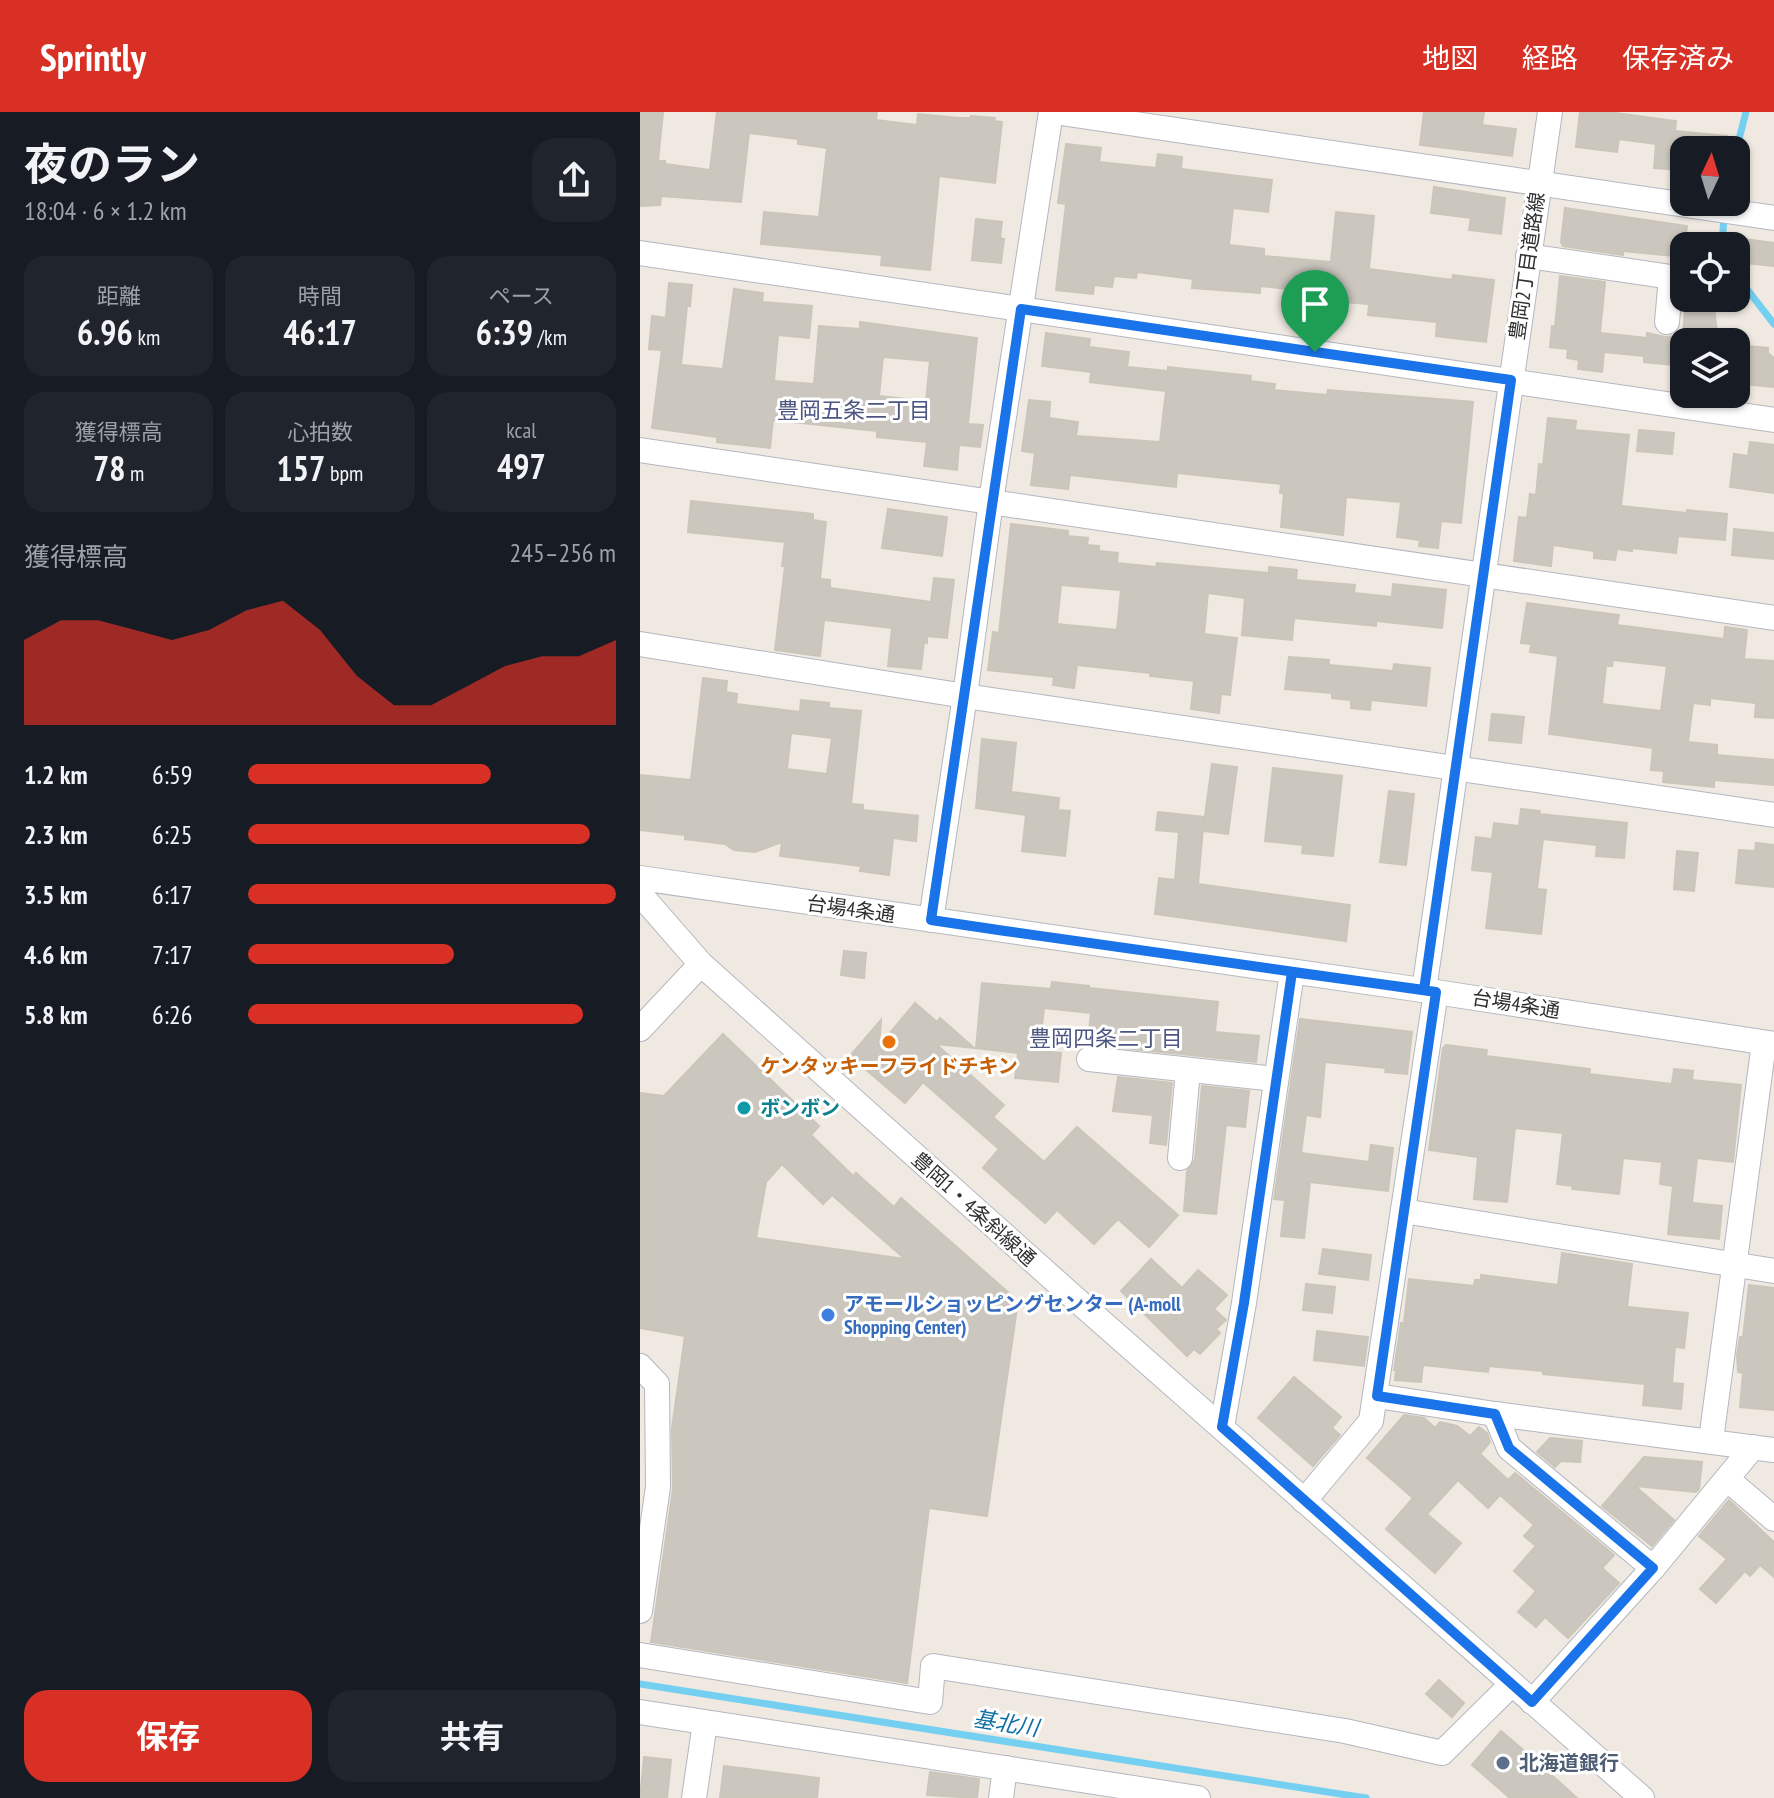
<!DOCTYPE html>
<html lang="ja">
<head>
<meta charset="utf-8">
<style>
	body { margin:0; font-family:"PT Sans Narrow","Noto Sans JP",sans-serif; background:#20242c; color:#f1f3f6; height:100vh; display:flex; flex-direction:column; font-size:30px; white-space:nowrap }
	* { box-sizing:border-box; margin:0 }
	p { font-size:26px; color:#9ea1a6 }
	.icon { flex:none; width:44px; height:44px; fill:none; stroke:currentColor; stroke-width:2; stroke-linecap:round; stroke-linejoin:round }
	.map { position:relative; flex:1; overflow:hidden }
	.side { display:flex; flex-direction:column; background:#171b24; width:640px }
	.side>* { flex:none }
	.needle { width:52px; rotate:4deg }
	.tools { position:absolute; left:1030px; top:24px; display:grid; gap:16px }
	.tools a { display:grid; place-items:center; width:80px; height:80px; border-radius:16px; background:#171b24; box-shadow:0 2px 6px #0004; font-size:40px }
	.pin { position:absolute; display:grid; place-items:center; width:68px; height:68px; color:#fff; margin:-82px -34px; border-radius:50% 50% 50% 0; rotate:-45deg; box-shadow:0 0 8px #0007 }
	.pin .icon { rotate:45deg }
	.round { display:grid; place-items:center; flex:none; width:84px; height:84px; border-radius:24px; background:#20242c }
	.summary { display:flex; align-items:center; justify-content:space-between; height:136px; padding:0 24px }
	h1 { font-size:44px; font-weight:700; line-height:60px }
	.stats { display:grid; grid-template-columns:repeat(3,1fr); gap:12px; height:136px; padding:8px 24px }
	.stats div { display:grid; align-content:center; border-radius:20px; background:#20242c; text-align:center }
	.stats b { font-size:34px; font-weight:700 }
	.stats small { font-size:22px; font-weight:400 }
	.stats p { font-size:22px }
	.chart { height:224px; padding:16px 24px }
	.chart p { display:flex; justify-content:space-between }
	.chart svg { width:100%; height:144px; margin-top:8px; fill:#d93025; opacity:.7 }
	.cta { display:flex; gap:16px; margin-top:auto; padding:16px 24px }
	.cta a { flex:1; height:92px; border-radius:24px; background:#d93025; color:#fff; font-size:32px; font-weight:700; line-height:92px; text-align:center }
	.cta a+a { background:#20242c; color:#f1f3f6 }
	ul { padding:0 24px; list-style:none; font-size:26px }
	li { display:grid; grid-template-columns:128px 96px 1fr; align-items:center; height:60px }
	li i { height:20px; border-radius:10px; background:#d93025 }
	header { display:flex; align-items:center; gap:48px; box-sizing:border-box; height:112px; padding:0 40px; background:#d93025; color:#fff }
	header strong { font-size:38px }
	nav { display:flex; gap:44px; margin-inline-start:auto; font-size:28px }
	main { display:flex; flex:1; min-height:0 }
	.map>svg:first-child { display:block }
</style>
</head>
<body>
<header>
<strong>Sprintly</strong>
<nav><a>地図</a><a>経路</a><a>保存済み</a></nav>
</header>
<main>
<section class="side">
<div class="summary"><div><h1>夜のラン</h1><p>18:04 · 6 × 1.2 km</p></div><a class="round"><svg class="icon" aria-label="share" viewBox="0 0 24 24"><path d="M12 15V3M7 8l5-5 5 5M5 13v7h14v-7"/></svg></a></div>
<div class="stats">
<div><p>距離</p><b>6.96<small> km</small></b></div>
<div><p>時間</p><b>46:17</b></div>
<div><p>ペース</p><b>6:39<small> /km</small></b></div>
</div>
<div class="stats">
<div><p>獲得標高</p><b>78<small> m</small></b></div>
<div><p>心拍数</p><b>157<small> bpm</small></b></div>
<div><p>kcal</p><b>497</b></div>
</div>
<div class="chart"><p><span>獲得標高</span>245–256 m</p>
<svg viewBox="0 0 160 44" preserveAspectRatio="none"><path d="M0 44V18L10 12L20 12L30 15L40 18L50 15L60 9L70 6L80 15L90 29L100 38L110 38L120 32L130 26L140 23L150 23L160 18V44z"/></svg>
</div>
<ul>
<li><b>1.2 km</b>6:59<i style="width:66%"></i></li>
<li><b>2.3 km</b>6:25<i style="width:93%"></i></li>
<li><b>3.5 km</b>6:17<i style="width:100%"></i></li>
<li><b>4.6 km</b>7:17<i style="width:56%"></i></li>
<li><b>5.8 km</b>6:26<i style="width:91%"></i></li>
</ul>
<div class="cta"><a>保存</a><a>共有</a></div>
</section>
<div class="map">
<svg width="1134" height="1686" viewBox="0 0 1134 1686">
	<rect width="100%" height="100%" fill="#efe9e1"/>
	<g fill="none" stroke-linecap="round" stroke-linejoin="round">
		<g stroke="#75cff0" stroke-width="7">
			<polyline points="1096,39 1106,0"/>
			<polyline points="1082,134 1084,104"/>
			<polyline points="1096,163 1134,212"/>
			<polyline points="0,1572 726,1686"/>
		</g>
	</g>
	<g fill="#cbc7bf" stroke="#cbc5ba" stroke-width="2" fill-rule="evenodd">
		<polygon points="0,0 23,0 18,49 25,49 25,52 70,58 77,0 237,0 236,8 277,13 278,2 319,6 331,6 331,4 355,6 354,9 362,10 355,71 299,64 290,158 241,153 242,143 121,132 124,100 179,105 187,36 158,32 158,27 109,21 101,90 21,84 20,93 0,94"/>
		<polygon points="784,0 844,0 842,13 876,17 872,44 780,33"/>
		<polygon points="940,0 968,0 1036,9 1035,19 1087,24 1087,38 1044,38 1044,58 1014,56 1016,32 979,27 977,40 936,35"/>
		<polygon points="426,32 461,36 459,50 516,56 518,42 542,45 541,57 632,68 628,100 593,96 589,133 624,137 624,144 691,150 696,100 734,104 729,157 812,168 813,163 854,168 846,230 796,224 797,210 728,203 729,192 667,187 668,179 620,174 620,181 552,176 553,167 497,160 496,166 474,164 472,175 454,173 453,182 416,178 426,92 418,91"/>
		<polygon points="794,75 865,86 861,122 829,118 831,106 791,101"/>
		<polygon points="925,96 1047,114 1043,145 983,139 983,143 923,134 921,130"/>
		<polygon points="336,107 362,110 360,126 364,127 361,151 332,148"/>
		<polygon points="1097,126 1134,131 1134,154 1096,150"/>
		<polygon points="920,164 965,170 960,221 1007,226 1007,221 1025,225 1043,224 1046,186 1073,186 1078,230 1044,230 1044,254 1004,250 1004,244 964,240 962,260 938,257 939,248 927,246 928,237 910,235 912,214 915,215"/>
		<path d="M29,171L52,173L50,194H47L41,253L83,257L94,177L123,181L122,190L172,194L169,226L138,223L134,269L174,272L179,214L220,217V210L337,226L328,312L343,313L340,335L319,333L317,358L284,354L287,330L237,325V319L133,308L130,336L77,330V325L12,316L22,238L9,237L12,204L26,206ZM243,245L290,249L286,289L239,284Z"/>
		<polygon points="406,221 450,227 449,235 489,240 487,255 528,259 528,255 611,264 610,269 635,272 634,278 687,283 688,278 833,290 821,411 801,409 798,436 779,434 780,428 757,425 761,390 706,385 703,423 641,415 644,381 640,381 641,372 537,361 536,375 430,363 428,377 391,373 395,341 382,339 389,288 410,290 409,306 438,310 436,324 520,330 526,279 450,270 451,260 402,254"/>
		<polygon points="1107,234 1128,236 1128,241 1134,246 1134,275 1104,272"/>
		<polygon points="908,306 936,309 935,318 989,323 981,394 1047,401 1047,398 1087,402 1085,428 1038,424 1036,441 992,436 992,439 977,437 975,448 954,446 954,439 913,433 911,454 874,449 879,405 887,406 890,382 896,383 899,352 903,353"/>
		<polygon points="999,318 1034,321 1032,342 997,339"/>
		<polygon points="1110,330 1134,333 1134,381 1090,375 1094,342 1108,344"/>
		<polygon points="51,389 173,402 173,408 186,410 180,467 190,468 190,476 291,490 294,466 314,468 307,526 287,524 287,531 284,530 281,557 248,554 252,516 184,508 180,544 135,538 145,454 142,454 145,430 48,420"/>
		<polygon points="248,397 307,405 302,444 242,436"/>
		<path d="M371,412L428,419V424L448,426L447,433L459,434V439L478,441L477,451L516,455L517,451L629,461V455L657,458L656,468L715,473L714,481L752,485L753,472L806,478L802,516L736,509V514L654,506L652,528L602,523L605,486L568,481L564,522L597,526L590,583L581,582L579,601L551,597L554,569L510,564L511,561L437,553L434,576L413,573L414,565L348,558L353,520L359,521ZM421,473L481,478L477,518L417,512Z"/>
		<polygon points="1094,417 1134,421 1134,447 1092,443"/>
		<path d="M887,491L979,503L977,513L1084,527L1085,515L1107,518L1104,547L1134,549V606L1115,605L1116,591L1070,586V593L1053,591L1048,630L1077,633V643L1134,648V673L1074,668V675L1023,670L1024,659L1011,658L1013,636L909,622L918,544L890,540L891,532L881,531ZM973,548L1027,554L1021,599L962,592L966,554H972Z"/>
		<polygon points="649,545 689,548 689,553 753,559 754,552 790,556 786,594 731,588 730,598 711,596 711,588 692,586 692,581 645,577"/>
		<path d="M63,566L87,569L86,580L97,582L96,592L160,600L161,588L189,591V596L221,599L211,692L223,693V698L278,704L276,729L253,726L249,763L220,759L221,754L140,744L142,730L115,740L94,738L85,732L45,727V723L0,718V663L51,668ZM151,621L192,626L187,662L147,657Z"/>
		<polygon points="852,602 884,605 881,631 849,628"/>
		<polygon points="342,627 376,631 371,680 419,686 418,698 430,699 425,744 382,739 386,703 336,696"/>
		<polygon points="572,652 597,655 588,722 563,719"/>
		<polygon points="633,656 702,664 693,744 662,741 663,733 625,729"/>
		<polygon points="749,679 774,682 766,753 740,750"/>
		<polygon points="881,697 900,699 899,702 987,711 984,746 956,744 957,733 903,727 897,777 906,778 901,822 846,816 853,760 832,758 836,725 852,727 854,711 879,714"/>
		<polygon points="518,700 564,705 558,772 710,793 706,829 515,802 519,766 535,768 539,720 516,718"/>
		<polygon points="1116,731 1134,733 1134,775 1096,771 1099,738 1115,739"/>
		<polygon points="1037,739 1058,741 1054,779 1034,777"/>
		<polygon points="204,839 226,841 224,866 201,863"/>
		<polygon points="412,870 449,874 449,876 578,890 575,920 619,924 616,950 465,934 466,922 449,920 451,901 404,896 399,939 421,941 418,970 375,966 378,941 336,936 342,871 411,877"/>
		<polygon points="275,891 297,910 300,906 334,936 296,932 364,993 353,1005 404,1050 437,1015 538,1103 509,1135 478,1107 454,1132 417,1098 405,1111 343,1056 359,1037 283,970 265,991 210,944 241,908 239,934"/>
		<polygon points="660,907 772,920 767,962 745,960 746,956 685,950 680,1005 666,1003 661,1041 729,1050 731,1033 753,1036 748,1079 670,1070 664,1126 641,1124 645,1088 634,1087"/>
		<path d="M83,922L179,1014L171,1023L213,1064L216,1061L254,1095L261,1086L378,1189L347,1404L289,1396L267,1571L11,1530L33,1377L32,1316L45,1224L0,1216V981L24,984ZM142,1052L183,1092L192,1083L265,1147L116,1126L126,1070Z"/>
		<polygon points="806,933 847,938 846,944 950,957 949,962 1032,972 1034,957 1053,959 1052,968 1101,973 1093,1050 1057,1046 1052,1091 1082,1094 1079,1127 1028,1122 1033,1074 1020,1072 1022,1050 983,1046 979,1082 932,1077 933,1074 917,1072 923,1021 875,1016 867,1090 834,1087 838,1045 789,1038 803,936"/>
		<polygon points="478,965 532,971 526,1033 510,1031 513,1003 473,999"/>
		<polygon points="562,974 609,979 605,1015 586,1013 576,1102 544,1099 547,1059 555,1047"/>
		<polygon points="683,1137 731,1143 728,1168 679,1162"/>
		<polygon points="922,1141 992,1152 987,1195 1048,1201 1044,1236 1035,1235 1032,1271 1043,1272 1041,1297 1003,1293 1005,1272 903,1262 903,1259 849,1254 848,1260 783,1253 781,1270 755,1268 756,1258 754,1258 761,1211 764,1211 769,1167 834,1174 835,1168 841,1168 841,1163 918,1173"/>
		<polygon points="511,1147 542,1176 558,1158 587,1183 574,1197 586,1208 576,1217 580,1221 560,1242 554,1237 547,1244 481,1179"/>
		<polygon points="666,1172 695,1175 692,1201 663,1198"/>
		<polygon points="1109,1173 1134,1176 1134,1298 1100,1295 1103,1261 1098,1260 1097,1243 1100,1225 1103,1225"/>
		<polygon points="677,1219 728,1225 724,1254 674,1248"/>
		<polygon points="654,1265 701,1305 692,1316 700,1323 673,1354 618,1306"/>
		<polygon points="764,1303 784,1306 795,1316 800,1310 817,1314 830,1324 839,1315 847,1321 850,1330 840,1342 868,1368 875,1361 974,1443 962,1456 979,1471 928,1526 905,1505 896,1515 878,1500 896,1479 874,1459 896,1434 884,1424 894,1413 860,1383 848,1396 818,1368 787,1402 821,1431 795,1461 746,1417 773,1386 727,1346"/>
		<polygon points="910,1326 942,1329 940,1350 921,1349 915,1355 897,1340"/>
		<polygon points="1004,1345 1062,1350 1059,1377 1056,1380 995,1374 1034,1408 1012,1434 962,1394"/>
		<polygon points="1089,1388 1134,1430 1134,1465 1120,1453 1110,1464 1105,1459 1076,1491 1060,1477 1087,1447 1059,1424"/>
		<polygon points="799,1568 824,1591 812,1605 786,1582"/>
		<polygon points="861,1619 896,1649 937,1686 870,1686 832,1653"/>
		<polygon points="4,1645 31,1648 27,1686 0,1686"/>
		<polygon points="84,1654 179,1666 177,1686 80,1686"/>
		<polygon points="290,1660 339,1667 337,1686 287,1683"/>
	</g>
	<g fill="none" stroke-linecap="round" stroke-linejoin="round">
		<defs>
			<g id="minor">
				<polyline points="414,0 1134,106"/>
				<polyline points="0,141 1134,308"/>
				<polyline points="888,144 1031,165 1027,210"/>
				<polyline points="0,338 1134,506"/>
				<polyline points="0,532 325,584 1134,703"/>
				<polyline points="0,766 796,880 1134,932"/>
				<polyline points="0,782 61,852 439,1190 1002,1686"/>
				<polyline points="291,808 325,584 351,389 411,0"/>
				<polyline points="784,878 910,0"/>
				<polyline points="0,917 61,852"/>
				<polyline points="449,947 636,967"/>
				<polyline points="540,1046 548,959"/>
				<polyline points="763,1099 1134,1159"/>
				<polyline points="0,1254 17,1272 18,1375 0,1499"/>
				<polyline points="737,1284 855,1302 1134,1338"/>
				<polyline points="855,1302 869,1336 1013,1456"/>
				<polyline points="582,1315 604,1191 652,860"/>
				<polyline points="1071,1328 1124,931"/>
				<polyline points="1087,1367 1134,1407"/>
				<polyline points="664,1389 731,1309 796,880"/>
				<polyline points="0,1543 290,1590 293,1554 705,1619 802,1641 872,1572"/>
				<polyline points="892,1590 1013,1456 1113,1335"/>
				<polyline points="0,1600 558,1686"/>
				<polyline points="54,1686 65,1611"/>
				<polyline points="361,1686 365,1656"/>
			</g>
		</defs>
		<use href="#minor" stroke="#b4b7c1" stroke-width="26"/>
		<use href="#minor" stroke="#fff" stroke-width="24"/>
	</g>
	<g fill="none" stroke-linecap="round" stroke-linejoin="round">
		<defs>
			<path id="route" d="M675,240L871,268L784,878L652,860L604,1191L582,1315L892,1590L1013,1456L869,1336L855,1302L737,1284L796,880C627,857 459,833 291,808L381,197L675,240"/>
		</defs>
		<use href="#route" stroke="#fff" stroke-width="16"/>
		<use href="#route" stroke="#1a73e8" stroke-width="10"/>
	</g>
	<circle fill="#e8710a" stroke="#fff" stroke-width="3" cx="249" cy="930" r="8"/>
	<circle fill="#0f9aa8" stroke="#fff" stroke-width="3" cx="104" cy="996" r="8"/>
	<circle fill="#3f7fe0" stroke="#fff" stroke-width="3" cx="188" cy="1203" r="8"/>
	<circle fill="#5c6f8a" stroke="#fff" stroke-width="3" cx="863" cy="1651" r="8"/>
	<g text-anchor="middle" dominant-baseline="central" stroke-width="6" stroke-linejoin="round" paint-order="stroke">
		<g font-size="20" fill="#2e2e2e" stroke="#fff">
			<text transform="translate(887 154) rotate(-82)">豊岡2丁目道路線</text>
			<text transform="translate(211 797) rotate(8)">台場4条通</text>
			<text transform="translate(876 892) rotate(9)">台場4条通</text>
			<text transform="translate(334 1097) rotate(42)">豊岡1・4条斜線通</text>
		</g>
		<g font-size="20" font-weight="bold" fill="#c56008" stroke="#fff">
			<text x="249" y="954">ケンタッキーフライドチキン</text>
		</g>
		<g font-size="20" font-weight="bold" fill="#0d838f" stroke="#fff" text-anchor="start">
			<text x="120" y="996">ボンボン</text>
		</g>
		<g font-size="20" font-weight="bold" fill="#366cbe" stroke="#fff" text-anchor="start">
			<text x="204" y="1192">アモールショッピングセンター (A-moll<tspan x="204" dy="23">Shopping Center)</tspan></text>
		</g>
		<g font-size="20" font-weight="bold" fill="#4e5e75" stroke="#fff" text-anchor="start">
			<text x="879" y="1651">北海道銀行</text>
		</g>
		<g font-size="22" fill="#4d5680" stroke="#fff">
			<text x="214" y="298">豊岡五条二丁目</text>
			<text x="466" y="926">豊岡四条二丁目</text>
		</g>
		<g font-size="22" font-style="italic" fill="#0d6fa3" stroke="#fff">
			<text transform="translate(366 1611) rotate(9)">基北川</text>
		</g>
	</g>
</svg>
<div class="tools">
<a><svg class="needle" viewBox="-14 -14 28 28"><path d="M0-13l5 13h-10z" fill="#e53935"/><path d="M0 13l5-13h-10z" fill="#9ea1a6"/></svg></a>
<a><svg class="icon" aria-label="locate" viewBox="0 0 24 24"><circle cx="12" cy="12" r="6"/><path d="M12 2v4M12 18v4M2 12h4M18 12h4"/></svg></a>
<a><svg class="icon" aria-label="layers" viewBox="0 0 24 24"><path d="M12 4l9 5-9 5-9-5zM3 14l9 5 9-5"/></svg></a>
</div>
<div class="pin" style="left:675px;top:240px;background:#1e9e55"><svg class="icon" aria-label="arrive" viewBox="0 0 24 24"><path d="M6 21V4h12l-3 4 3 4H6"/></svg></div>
</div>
</main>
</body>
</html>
